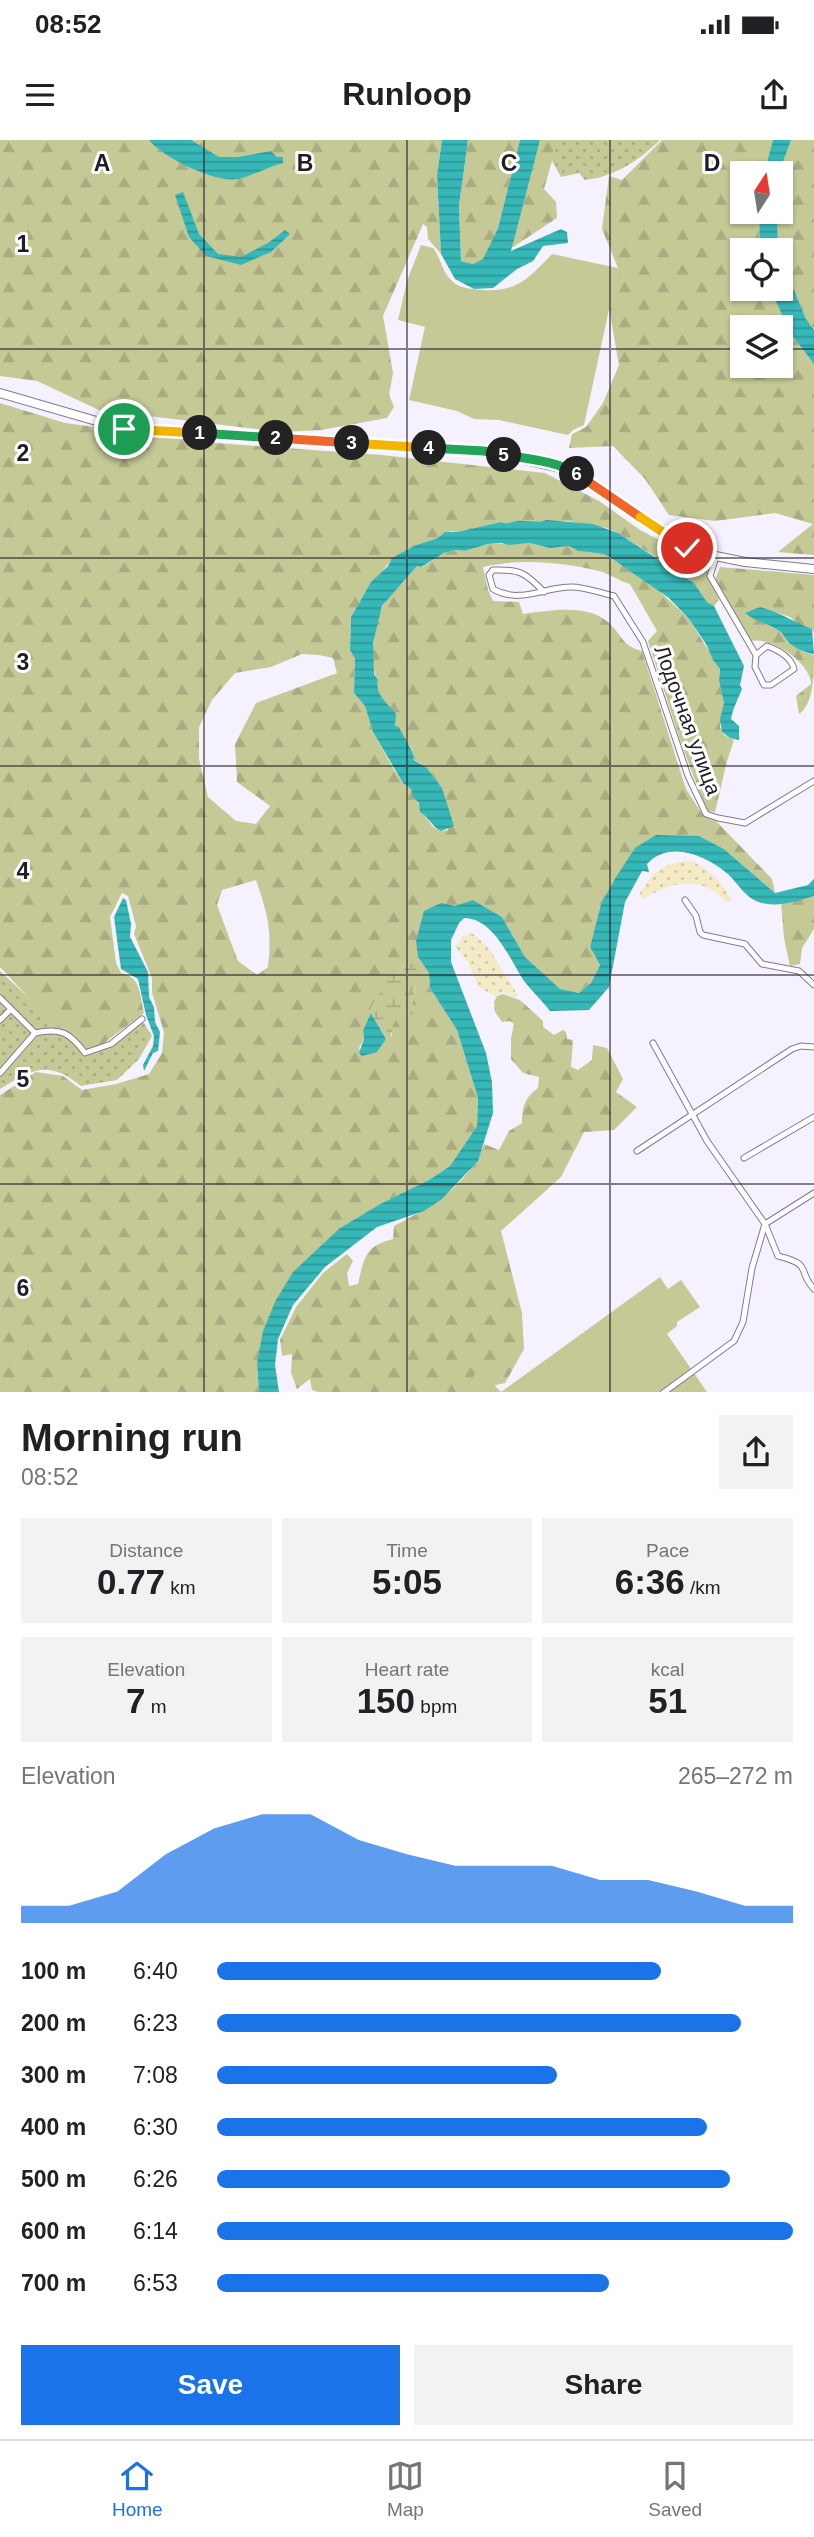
<!DOCTYPE html>
<html lang="en">
<head>
<meta charset="utf-8">
<style>
	body { margin:0; font-family:Helvetica,sans-serif; background:#f2f2f2; color:#202124; height:100vh; display:flex; flex-direction:column; font-size:26px; white-space:nowrap }
	* { box-sizing:border-box; margin:0 }
	p { font-size:23px; color:#757577 }
	.icon { flex:none; width:38px; height:38px; fill:none; stroke:currentColor; stroke-width:2; stroke-linecap:round; stroke-linejoin:round }
	.map { position:relative; height:1252px; overflow:hidden }
	.side { display:flex; flex-direction:column; background:#fff; flex:1 }
	.side>* { flex:none }
	.needle { width:46px; rotate:12deg }
	.fabs { position:absolute; left:730px; top:21px; display:grid; gap:14px }
	.fabs a { display:grid; place-items:center; width:63px; height:63px; border-radius:0px; background:#fff; box-shadow:0 2px 5px #0004; font-size:35px }
	.pin { position:absolute; display:grid; place-items:center; width:60px; height:60px; color:#fff; margin:-30px; border:4px solid #fff; border-radius:50%; box-shadow:0 2px 7px #0007 }
	.km { position:absolute; width:35px; height:35px; margin:-18px; border-radius:50%; background:#222; color:#fff; font-size:19px; line-height:35px; text-align:center }
	.round { display:grid; place-items:center; flex:none; width:74px; height:74px; border-radius:0px; background:#f2f2f2 }
	.head { display:flex; align-items:center; justify-content:space-between; height:119px; padding:0 21px }
	h1 { font-size:38px; font-weight:600; line-height:52px }
	.figures { display:grid; grid-template-columns:repeat(3,1fr); gap:10px; height:119px; padding:7px 21px }
	.figures div { display:grid; align-content:center; border-radius:0px; background:#f2f2f2; text-align:center }
	.figures b { font-size:35px; font-weight:600 }
	.figures small { font-size:19px; font-weight:400 }
	.figures p { font-size:19px }
	.chart { height:196px; padding:14px 21px }
	.chart p { display:flex; justify-content:space-between }
	.chart svg { width:100%; height:126px; margin-top:7px; fill:#1a73e8; opacity:.7 }
	.button { display:flex; gap:14px; margin-top:auto; padding:14px 21px }
	.button a { flex:1; height:80px; border-radius:0px; background:#1a73e8; color:#fff; font-size:28px; font-weight:600; line-height:80px; text-align:center }
	.button a+a { background:#f2f2f2; color:#202124 }
	ul { padding:0 21px; list-style:none; font-size:23px }
	li { display:grid; grid-template-columns:112px 84px 1fr; align-items:center; height:52px }
	li i { height:18px; border-radius:9px; background:#1a73e8 }
	.status { display:flex; justify-content:space-between; align-items:center; height:49px; padding:0 35px; background:#fff; direction:ltr }
	.status svg { height:19px; fill:currentColor }
	header { display:flex; justify-content:space-between; align-items:center; height:91px; padding:0 21px; background:#fff; font-size:32px; font-weight:600 }
	.dock { display:flex; justify-content:space-around; align-items:center; height:98px; border-top:2px solid #e0e0e0; background:#fff; font-size:19px; color:#757577 }
	.dock a { display:grid; justify-items:center; gap:4px }
	.dock .active { color:#1a73e8 }
	.map>svg:first-child { display:block }
</style>
</head>
<body>
<div class="status"><b>08:52</b><svg viewBox="0 0 49 12"><path d="M0 12V9h3v3zM5 12V6h3v6zM10 12V3h3v9zM15 12V0h3v12zM26 1h20v11H26zM47 4h2v5h-2z"/></svg></div>
<header><svg class="icon" aria-label="menu" viewBox="0 0 24 24"><path d="M4 6h16M4 12h16M4 18h16"/></svg>Runloop<svg class="icon" aria-label="share" viewBox="0 0 24 24"><path d="M12 15V3M7 8l5-5 5 5M5 13v7h14v-7"/></svg></header>
<div class="map">
<svg width="814" height="1253" viewBox="0 0 814 1253">
	<defs>
		<pattern id="forest-firs" width="22" height="20" patternUnits="userSpaceOnUse" patternTransform="scale(1.75)"><rect width="22" height="20" fill="#c5c996"/><path d="M5 1l3.5 6h-7zM16 11l3.5 6h-7z" fill="#a9ac81"/></pattern>
		<pattern id="wetland-marsh" width="20" height="14" patternUnits="userSpaceOnUse" patternTransform="scale(1.75)"><rect width="20" height="14" fill="#c5c996"/><path d="M1 5h8M5 5V1M11 12h8M15 12V8" fill="none" stroke="#a9ac81"/></pattern>
		<pattern id="sand-dots" width="8" height="8" patternUnits="userSpaceOnUse" patternTransform="scale(1.75)"><rect width="8" height="8" fill="#f4eac5"/><path d="M2 2h.1M6 6h.1" fill="none" stroke="#d1c8a9" stroke-width="1.8" stroke-linecap="round"/></pattern>
		<pattern id="garden-dots" width="8" height="8" patternUnits="userSpaceOnUse" patternTransform="scale(1.75)"><rect width="8" height="8" fill="#c5c996"/><path d="M2 2h.1M6 6h.1" fill="none" stroke="#a9ac81" stroke-width="1.8" stroke-linecap="round"/></pattern>
		<pattern id="water-rules" width="6" height="5" patternUnits="userSpaceOnUse" patternTransform="scale(1.75)"><rect width="6" height="5" fill="#37b8b8"/><path d="M0 2.5h6" fill="none" stroke="#2e9596"/></pattern>
	</defs>
	<rect width="100%" height="100%" fill="#f6f1fe"/>
	<g fill="url(#forest-firs)" fill-rule="evenodd">
		<polygon points="0,0 442,0 437,35 441,114 428,99 427,87 423,84 383,176 393,233 389,255 394,267 387,278 321,290 281,292 99,270 37,241 0,236"/>
		<polygon points="468,0 520,0 498,88 483,120 473,124 461,121 459,66"/>
		<polygon points="540,0 558,0 544,49 556,62 557,78 510,109"/>
		<path d="M662,0H773L764,33H742V72H759L760,110H742V149H770L791,194L814,224V415L778,412L813,384L775,373L715,381L669,375L645,339L613,306L569,308L572,294L586,287L603,263L619,225L609,168L618,128L602,89L609,36L622,40ZM742,187H780V226H742Z"/>
		<polygon points="791,0 814,0 814,190 806,179 781,118 780,110 778,110 777,72 780,72 779,33"/>
		<path d="M0,263L65,283L216,303L382,315L545,333L599,361L640,390L705,424L719,460L714,466L707,462L694,443L684,435L618,393L607,388L567,381L540,383L518,381L507,384L501,382L457,392L451,391L438,398L416,405L393,418L365,452L351,477L350,510L355,519L354,553L365,566L373,592L393,628L403,643L411,649L423,673L433,687L441,691L448,690L442,648L427,628L414,619L411,607L395,586L393,570C383,564 376,552 378,540C367,525 375,479 384,464C393,451 405,442 414,429L418,425L422,427L444,413L456,410L465,411L488,404L529,403L545,407L569,406L578,411L604,414L654,446L689,479L720,529L719,541L724,563L720,587L724,595L734,600L727,621L715,672L707,671L682,606L648,501L657,491L630,444C619,441 610,434 599,431C562,422 520,418 483,427L488,450L493,461L519,462L523,474C549,471 587,463 609,483C623,496 622,506 642,511L686,649L704,677L716,681L772,739L775,753L724,709L699,696L656,695L601,764L590,807L600,825L591,843L579,853L560,850L525,817L502,777L473,760L418,817L429,833L430,848L457,890L478,958L477,986L450,1026L429,1040L380,1064L340,1088L257,1223L259,1252H0V955L36,932L63,936L82,950L116,944L149,934L162,913L164,892L152,853V838L134,794L136,786L128,756L122,753L110,777L116,823L121,833C141,836 140,856 144,873L100,906L85,910L75,896L58,889L0,827ZM302,514L319,515L333,518L337,533L256,563L235,604L237,642L270,666L256,684L236,681L208,657L199,619V587L212,560L235,533L271,527ZM256,740C268,774 272,791 268,827L257,835L238,821L217,765L222,750ZM404,825L416,845L412,864L423,879L406,873C394,877 392,883 392,895L387,898L370,871C379,852 389,837 404,825ZM371,873L386,899L362,916L359,908L364,899L363,890Z"/>
		<path d="M720,427L814,435V494L812,489L800,485L790,477L759,467L749,476L782,492L787,502L804,512L814,515C814,534 814,564 799,574L796,556L811,544C811,523 771,496 751,501L715,440Z"/>
		<polygon points="814,756 814,789 802,808 800,824 790,826 784,798 781,763"/>
		<path d="M503,854L520,860L543,881V887L554,895L563,890L566,892L567,899L573,900L571,927L578,930L592,920L593,905L607,908L623,939L616,952L637,967L614,990L584,992L561,1037L501,1091L522,1173L524,1209L505,1243L466,1252L321,1253L312,1250L310,1239L297,1249L291,1233L292,1214L282,1216L280,1200L296,1167L323,1133L347,1114L353,1121L347,1133L349,1146L358,1144C364,1118 365,1106 393,1099L394,1086C431,1067 469,1045 484,1004L499,1010L509,991L522,983C522,966 525,958 538,948L539,937L523,933L511,919V899L514,884L510,881L502,882L495,872L494,862L497,856Z"/>
	</g>
	<path fill="url(#wetland-marsh)" d="M411,823L423,838L416,845L412,864L420,867L424,880L406,873C390,878 396,889 388,900L370,871C379,853 390,829 411,823Z"/>
	<g fill="url(#sand-dots)">
		<path d="M691,721C708,728 724,743 731,760L726,762C701,734 672,742 643,759L639,755C653,731 663,723 691,721Z"/>
		<path d="M471,793C487,799 507,839 518,855L515,858L503,852L495,856L479,847L467,821L454,805L459,804L462,796Z"/>
	</g>
	<g fill="url(#garden-dots)">
		<path d="M558,0H660C640,20 614,37 585,40L579,33L561,37L551,19Z"/>
		<path d="M0,831L72,898L86,916L112,907L140,881L144,883L152,896L139,919L117,940L81,946C49,920 33,928 0,949Z"/>
	</g>
	<g fill="#c5c996">
		<path d="M421,105L433,108C441,118 442,132 452,141C461,149 471,149 483,150C518,152 529,138 552,114L618,128L584,285L573,290L568,295L499,280L474,279L457,271L409,260L425,187L398,180L407,141Z"/>
		<polygon points="660,1137 668,1149 681,1140 700,1167 677,1182 677,1186 667,1194 707,1252 461,1253 479,1229 501,1252"/>
	</g>
	<g fill="url(#water-rules)">
		<path d="M149,0H191L219,17H238L271,11L277,17H283V23C267,27 253,36 237,39C215,43 162,17 149,0Z"/>
		<polygon points="442,0 468,0 459,66 461,121 473,124 483,119 498,88 520,0 540,0 511,111 561,89 567,92 568,103 543,106 533,121 517,129 493,148 474,149 455,139 441,114 437,35"/>
		<polygon points="773,0 791,0 779,33 764,33"/>
		<polygon points="183,52 199,94 218,114 241,117 268,103 285,90 290,94 271,112 241,125 206,116 189,97 175,55"/>
		<polygon points="759,72 777,72 778,110 760,110"/>
		<polygon points="781,118 806,179 814,190 814,224 791,194 770,149 780,149"/>
		<path d="M547,380L593,384L618,393L694,443L707,462L714,466L744,526L740,545L742,549C738,559 733,568 731,579L739,586V600L730,598L722,592L720,579L724,563L719,541L720,529L713,520L706,504L689,479L669,458L611,418L604,414L578,411L569,406L550,408L529,403L509,405L502,403L488,404L465,411L456,410L444,413L421,427L417,426L382,466L373,503L374,534L378,540C375,556 388,563 396,574L395,586L399,587C404,599 413,607 414,620L427,628L442,648L454,686L441,691C431,686 429,677 420,672L419,663L413,657L411,649L403,643L373,592L365,566L354,553L355,519L350,510L351,477L371,442L388,426L392,418L416,405L438,398L445,392H457L501,382C509,385 510,382 517,381C528,380 537,384 547,380Z"/>
		<path d="M760,467C779,472 794,482 812,489L814,514C805,513 795,508 788,502C785,499 784,495 781,492C770,484 756,482 745,473Z"/>
		<path d="M656,695L699,696L724,709L775,753L808,745L814,739V756C797,761 774,769 756,761C745,756 737,743 729,735C708,716 669,699 647,724L649,732L642,731L625,762L609,847L589,870L550,871C542,861 532,851 524,841C510,820 494,778 464,778L459,783L451,800V822L486,913L492,942L493,973L478,1021L442,1059L424,1071L377,1087L325,1127L293,1165L278,1199L275,1225L279,1252H259L257,1223L263,1191L276,1160L293,1132L340,1088L380,1064L429,1040L450,1026L477,986L478,958L457,890L430,848L429,833L418,817L416,801L424,771L441,763L455,766L473,760L502,777L525,817L560,849L579,853L591,843L600,825L590,807L601,764L616,737L635,708Z"/>
		<polygon points="123,758 126,760 131,784 130,797 148,832 149,857 154,867 155,882 160,892 158,911 153,913 144,931 143,925 153,906 154,896 146,875 138,839 121,829 114,777"/>
		<polygon points="371,873 386,899 377,912 362,916 359,913 364,899 363,890"/>
	</g>
	<g fill="none" stroke-linecap="round" stroke-linejoin="round">
		<defs>
			<g id="street">
				<path d="M716,417L710,436L756,515L755,527L764,545H771L794,529C791,517 778,510 767,506L756,515"/>
				<path d="M544,452C526,433 520,429 493,430L489,435L493,449C519,464 542,448 569,447C583,446 600,453 614,456L643,502L688,636L706,674L718,678L745,683L814,641"/>
				<polyline points="685,760 696,776 700,792 703,795 745,804 762,824 799,831 814,845"/>
				<path d="M0,858L35,893C61,887 70,893 85,913L111,904L142,879"/>
				<polyline points="0,880 11,869"/>
				<path d="M653,903L707,1001L765,1084L778,1116C814,1125 796,1130 814,1149"/>
				<polyline points="0,933 35,893"/>
				<polyline points="637,1011 792,909 801,906 814,907"/>
				<polyline points="744,1018 814,977"/>
				<polyline points="765,1084 814,1053"/>
				<polyline points="663,1253 734,1201 743,1182 752,1128 765,1084"/>
			</g>
			<polyline id="secondary" points="0,253 124,289 484,311 570,330 676,402 701,413 745,422 814,429"/>
		</defs>
		<use href="#street" stroke="#837894" stroke-width="7"/>
		<use href="#secondary" stroke="#837894" stroke-width="10"/>
		<use href="#street" stroke="#fff" stroke-width="5"/>
		<use href="#secondary" stroke="#fff" stroke-width="8"/>
	</g>
	<g fill="none" stroke-linecap="round" stroke-linejoin="round">
		<defs>
			<polyline id="split-1" points="124,289 200,293"/>
			<polyline id="split-2" points="200,293 276,298"/>
			<polyline id="split-3" points="276,298 352,303"/>
			<polyline id="split-4" points="352,303 429,308"/>
			<polyline id="split-5" points="429,308 484,311 504,315"/>
			<path id="split-6" d="M504,315C528,319 557,321 577,334"/>
			<polyline id="split-7" points="577,334 640,377"/>
			<polyline id="split-8" points="640,377 687,408"/>
		</defs>
		<use href="#split-1" stroke="#fff" stroke-width="14"/>
		<use href="#split-2" stroke="#fff" stroke-width="14"/>
		<use href="#split-3" stroke="#fff" stroke-width="14"/>
		<use href="#split-4" stroke="#fff" stroke-width="14"/>
		<use href="#split-5" stroke="#fff" stroke-width="14"/>
		<use href="#split-6" stroke="#fff" stroke-width="14"/>
		<use href="#split-7" stroke="#fff" stroke-width="14"/>
		<use href="#split-8" stroke="#fff" stroke-width="14"/>
		<use href="#split-1" stroke="#f5b400" stroke-width="9"/>
		<use href="#split-2" stroke="#22a559" stroke-width="9"/>
		<use href="#split-3" stroke="#f0652b" stroke-width="9"/>
		<use href="#split-4" stroke="#f5b400" stroke-width="9"/>
		<use href="#split-5" stroke="#22a559" stroke-width="9"/>
		<use href="#split-6" stroke="#22a559" stroke-width="9"/>
		<use href="#split-7" stroke="#f0652b" stroke-width="9"/>
		<use href="#split-8" stroke="#f5b400" stroke-width="9"/>
	</g>
	<path fill="none" stroke="#211c27" stroke-width="2" stroke-opacity="0.55" d="M204,0V1253M407,0V1253M610,0V1253M0,209H742M780,209H814M0,418H814M0,626H814M0,835H814M0,1044H814"/>
	<g text-anchor="middle" dominant-baseline="central" stroke-width="6" stroke-linejoin="round" paint-order="stroke">
		<g font-size="21" fill="#211c27" stroke="#fff">
			<text transform="translate(688 580) rotate(70)">Лодочная улица</text>
		</g>
	</g>
	<g font-size="23" text-anchor="middle" font-weight="bold" fill="#211c27" stroke="#fff" stroke-width="6" stroke-linejoin="round" paint-order="stroke">
		<text x="102" y="31">A</text>
		<text x="305" y="31">B</text>
		<text x="509" y="31">C</text>
		<text x="712" y="31">D</text>
		<text x="23" y="112">1</text>
		<text x="23" y="321">2</text>
		<text x="23" y="530">3</text>
		<text x="23" y="739">4</text>
		<text x="23" y="947">5</text>
		<text x="23" y="1156">6</text>
	</g>
</svg>
<div class="fabs">
<a><svg class="needle" viewBox="-14 -14 28 28"><path d="M0-13l5 13h-10z" fill="#e53935"/><path d="M0 13l5-13h-10z" fill="#757577"/></svg></a>
<a><svg class="icon" aria-label="locate" viewBox="0 0 24 24"><circle cx="12" cy="12" r="6"/><path d="M12 2v4M12 18v4M2 12h4M18 12h4"/></svg></a>
<a><svg class="icon" aria-label="layers" viewBox="0 0 24 24"><path d="M12 4l9 5-9 5-9-5zM3 14l9 5 9-5"/></svg></a>
</div>
<div class="pin" style="left:124px;top:289px;background:#1e9e55"><svg class="icon" aria-label="arrive" viewBox="0 0 24 24"><path d="M6 21V4h12l-3 4 3 4H6"/></svg></div>
<div class="pin" style="left:687px;top:408px;background:#d93025"><svg class="icon" aria-label="check" viewBox="0 0 24 24"><path d="M5 12l5 5 9-10"/></svg></div>
<b class="km" style="left:200px;top:293px">1</b>
<b class="km" style="left:276px;top:298px">2</b>
<b class="km" style="left:352px;top:303px">3</b>
<b class="km" style="left:429px;top:308px">4</b>
<b class="km" style="left:504px;top:315px">5</b>
<b class="km" style="left:577px;top:334px">6</b>
</div>
<section class="side">
<div class="head"><div><h1>Morning run</h1><p>08:52</p></div><a class="round"><svg class="icon" aria-label="share" viewBox="0 0 24 24"><path d="M12 15V3M7 8l5-5 5 5M5 13v7h14v-7"/></svg></a></div>
<div class="figures">
<div><p>Distance</p><b>0.77<small> km</small></b></div>
<div><p>Time</p><b>5:05</b></div>
<div><p>Pace</p><b>6:36<small> /km</small></b></div>
</div>
<div class="figures">
<div><p>Elevation</p><b>7<small> m</small></b></div>
<div><p>Heart rate</p><b>150<small> bpm</small></b></div>
<div><p>kcal</p><b>51</b></div>
</div>
<div class="chart"><p><span>Elevation</span>265–272 m</p>
<svg viewBox="0 0 160 44" preserveAspectRatio="none"><path d="M0 44V38L10 38L20 33L30 20L40 11L50 6L60 6L70 15L80 20L90 24L100 24L110 24L120 29L130 29L140 33L150 38L160 38V44z"/></svg>
</div>
<ul>
<li><b>100 m</b>6:40<i style="width:77%"></i></li>
<li><b>200 m</b>6:23<i style="width:91%"></i></li>
<li><b>300 m</b>7:08<i style="width:59%"></i></li>
<li><b>400 m</b>6:30<i style="width:85%"></i></li>
<li><b>500 m</b>6:26<i style="width:89%"></i></li>
<li><b>600 m</b>6:14<i style="width:100%"></i></li>
<li><b>700 m</b>6:53<i style="width:68%"></i></li>
</ul>
<div class="button"><a>Save</a><a>Share</a></div>
</section>
<nav class="dock">
<a class="active"><svg class="icon" aria-label="home" viewBox="0 0 24 24"><path d="M3 11l9-7 9 7M6 9v11h12V9"/></svg>Home</a>
<a><svg class="icon" aria-label="map" viewBox="0 0 24 24"><path d="M3 6l6-2 6 2 6-2v14l-6 2-6-2-6 2zM9 4v14M15 6v14"/></svg>Map</a>
<a><svg class="icon" aria-label="saved" viewBox="0 0 24 24"><path d="M7 4h10v16l-5-4-5 4z"/></svg>Saved</a>
</nav>
</body>
</html>
